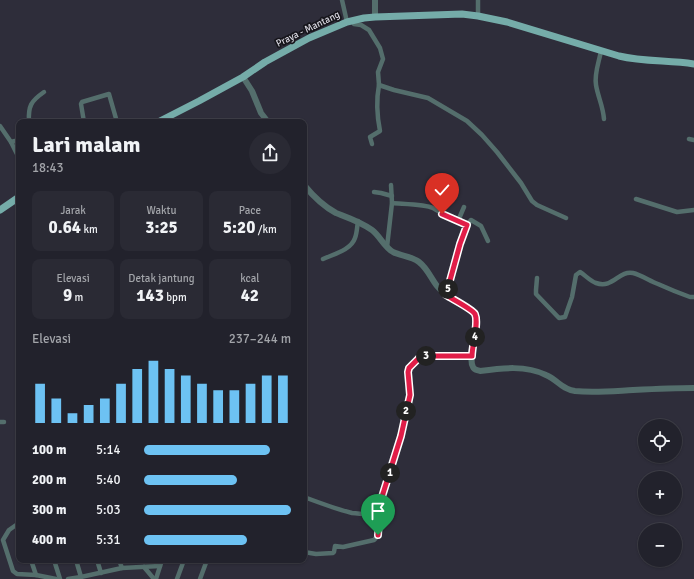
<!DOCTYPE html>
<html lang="id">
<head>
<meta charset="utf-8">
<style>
	body { margin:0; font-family:Signika,sans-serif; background:#2a2a34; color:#f1f3f6; height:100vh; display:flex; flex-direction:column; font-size:15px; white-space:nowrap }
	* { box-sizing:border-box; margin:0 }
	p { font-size:13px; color:#a2a4a9 }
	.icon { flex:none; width:22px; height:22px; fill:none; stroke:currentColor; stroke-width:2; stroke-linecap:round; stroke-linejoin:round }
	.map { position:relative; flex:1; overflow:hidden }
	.details { position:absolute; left:16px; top:119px; width:291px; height:444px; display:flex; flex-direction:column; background:#22222c; border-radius:8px; box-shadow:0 1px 3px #0004,0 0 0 1px #3f3f48 }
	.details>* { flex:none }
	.buttons { position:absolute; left:638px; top:419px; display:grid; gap:8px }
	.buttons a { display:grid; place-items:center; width:44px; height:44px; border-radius:50%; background:#22222c; box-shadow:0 1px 3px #0004,0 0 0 1px #3f3f48; font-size:20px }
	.pin { position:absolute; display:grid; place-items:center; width:34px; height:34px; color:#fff; margin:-41px -17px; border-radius:50% 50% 50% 0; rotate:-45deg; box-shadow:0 0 4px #0007 }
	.pin .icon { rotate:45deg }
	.km { position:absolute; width:20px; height:20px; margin:-10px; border-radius:50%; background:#222; color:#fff; font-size:11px; line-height:20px; text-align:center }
	.round { display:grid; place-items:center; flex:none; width:42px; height:42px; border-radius:21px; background:#2a2a34 }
	.headline { display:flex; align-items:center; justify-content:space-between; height:68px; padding:0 16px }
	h1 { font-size:22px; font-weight:700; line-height:30px }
	.figures { display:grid; grid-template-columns:repeat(3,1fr); gap:6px; height:68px; padding:4px 16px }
	.figures div { display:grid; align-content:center; border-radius:8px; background:#2a2a34; text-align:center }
	.figures b { font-size:17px; font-weight:700 }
	.figures small { font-size:11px; font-weight:400 }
	.figures p { font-size:11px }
	.chart { height:112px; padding:8px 16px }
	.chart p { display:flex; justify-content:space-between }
	.chart svg { width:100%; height:72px; margin-top:4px; stroke:#6dc2f3; stroke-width:6 }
	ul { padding:0 16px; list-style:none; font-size:13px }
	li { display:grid; grid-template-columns:64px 48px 1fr; align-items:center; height:30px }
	li i { height:10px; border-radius:5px; background:#6dc2f3 }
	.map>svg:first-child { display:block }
</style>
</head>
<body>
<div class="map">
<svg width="694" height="579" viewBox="0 0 694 579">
	<rect width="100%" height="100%" fill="#2e2d3a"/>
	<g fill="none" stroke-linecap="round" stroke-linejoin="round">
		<g stroke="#546e6c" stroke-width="4.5">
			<polyline points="342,0 347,22"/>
			<polyline points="478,0 478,16"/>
			<polyline points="352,21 354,24 361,25 369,30 380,48 383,59 378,72 379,85 394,90 428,98 467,121 482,135 497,152 521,183 532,201 537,205 566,218"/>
			<path d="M601,51C599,62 594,74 596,85C598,97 603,106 604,119"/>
			<path d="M29,122C28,106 31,101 44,92"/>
			<polyline points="84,122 81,104 82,102 109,94 117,122"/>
			<polyline points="0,126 11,142 19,158"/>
			<polyline points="689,139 694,140"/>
			<polyline points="11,142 15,141 19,143"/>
			<path d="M372,144L370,137L380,131C377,116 376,101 379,85"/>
			<polyline points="374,192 381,193 392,196"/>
			<polyline points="636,199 677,212 694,210"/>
			<path d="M392,203C402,204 425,204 433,208C442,213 449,218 458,221"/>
			<polyline points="467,225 471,220 481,226 488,241"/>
			<polyline points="387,247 392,203 391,185"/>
			<path d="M323,259C334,254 351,250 355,238C357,233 357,227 358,221"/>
			<path d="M537,278L536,290V294L559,318L565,317L572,297L576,275L580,272C585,275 590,281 596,283C613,289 619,270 633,273C641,275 650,281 658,284C669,289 679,293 690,297H694"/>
			<polyline points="446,295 460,243 467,225 458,221 464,207"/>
			<polyline points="0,422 4,422"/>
			<path d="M304,497C320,503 336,509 352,513C360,514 368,514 376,516"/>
			<polyline points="19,523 9,530 3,540 13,571 17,574 36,575 56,579"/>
			<path d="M304,552L316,554L333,553L334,552L335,546L343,547L374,540C380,535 379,527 379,520L376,516L401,436L409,395L408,372L409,368L418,359L425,356H472"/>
			<polyline points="31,560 36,575"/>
			<polyline points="54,560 60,579"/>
			<polyline points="76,560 81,577"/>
			<polyline points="97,560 101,573"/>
			<polyline points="119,560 122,568"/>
			<polyline points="144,567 154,579"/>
			<polyline points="68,579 81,577 122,568 160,566"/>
			<polyline points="156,579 162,560"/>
			<polyline points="177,579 184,560"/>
			<polyline points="200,579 207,560"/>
		</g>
		<g stroke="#546e6c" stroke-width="6">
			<polyline points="375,0 375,17"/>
			<polyline points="243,77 252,91 261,113 268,122"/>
			<path d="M304,185C313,196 323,206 336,213C349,218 361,222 372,230C380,236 384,247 393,252C401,256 411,256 419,262C427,268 431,278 437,286C444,295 454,300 464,306C468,308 474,311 475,315C480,329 467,357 473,367C474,370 477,370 480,371C502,368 526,365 546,375C558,380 561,389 575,391C594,393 614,391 633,390C653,389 674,388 694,388"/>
		</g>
		<g stroke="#75aca9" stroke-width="7">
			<path d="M158,122L199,101L243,77L265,62L309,38L347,22L364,18L375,17L462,14L478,16L507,22L619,56C644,62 669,60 694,64"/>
			<polyline points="0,210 19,197"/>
		</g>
	</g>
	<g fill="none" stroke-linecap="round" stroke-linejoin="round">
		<defs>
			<path id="route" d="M378,535L379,520L376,516L401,436L410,395L408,372L409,368L418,359L425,356H472C472,345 479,323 475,314C472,309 452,299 446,295L460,244L467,225L442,214"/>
		</defs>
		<use href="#route" stroke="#fff" stroke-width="8"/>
		<use href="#route" stroke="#e11d48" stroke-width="5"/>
	</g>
	<g text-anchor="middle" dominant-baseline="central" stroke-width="3.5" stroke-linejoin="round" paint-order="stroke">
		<g font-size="10" fill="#d8d7e0" stroke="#17161c">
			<text transform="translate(308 29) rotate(-26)">Praya - Mantang</text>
		</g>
	</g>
</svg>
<div class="buttons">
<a><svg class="icon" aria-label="locate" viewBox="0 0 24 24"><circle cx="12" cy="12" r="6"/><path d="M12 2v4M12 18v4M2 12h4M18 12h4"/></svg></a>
<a>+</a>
<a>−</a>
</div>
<div class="pin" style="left:378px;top:535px;background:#1e9e55"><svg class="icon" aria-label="arrive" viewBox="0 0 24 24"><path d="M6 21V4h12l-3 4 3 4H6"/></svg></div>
<div class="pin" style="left:442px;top:214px;background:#d93025"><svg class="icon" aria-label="check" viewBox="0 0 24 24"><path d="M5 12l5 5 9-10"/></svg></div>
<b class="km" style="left:390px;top:473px">1</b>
<b class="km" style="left:406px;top:411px">2</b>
<b class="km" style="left:426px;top:356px">3</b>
<b class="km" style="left:475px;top:337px">4</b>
<b class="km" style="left:448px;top:289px">5</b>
<section class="details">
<div class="headline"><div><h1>Lari malam</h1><p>18:43</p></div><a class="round"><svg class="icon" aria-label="share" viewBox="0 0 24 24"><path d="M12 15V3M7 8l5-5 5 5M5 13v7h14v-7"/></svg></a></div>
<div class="figures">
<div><p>Jarak</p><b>0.64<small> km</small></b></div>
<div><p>Waktu</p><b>3:25</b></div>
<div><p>Pace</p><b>5:20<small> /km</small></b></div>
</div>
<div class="figures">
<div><p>Elevasi</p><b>9<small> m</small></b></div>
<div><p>Detak jantung</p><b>143<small> bpm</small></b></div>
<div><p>kcal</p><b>42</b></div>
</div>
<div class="chart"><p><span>Elevasi</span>237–244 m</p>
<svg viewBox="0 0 160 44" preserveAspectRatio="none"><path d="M5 44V20M15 44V29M25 44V38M35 44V33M45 44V29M55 44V20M65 44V11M75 44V6M85 44V11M95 44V15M105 44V20M115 44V24M125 44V24M135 44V20M145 44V15M155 44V15"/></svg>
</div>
<ul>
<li><b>100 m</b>5:14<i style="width:86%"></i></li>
<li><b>200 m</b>5:40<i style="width:63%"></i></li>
<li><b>300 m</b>5:03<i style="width:100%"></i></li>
<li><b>400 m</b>5:31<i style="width:70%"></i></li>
</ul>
</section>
</div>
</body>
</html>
